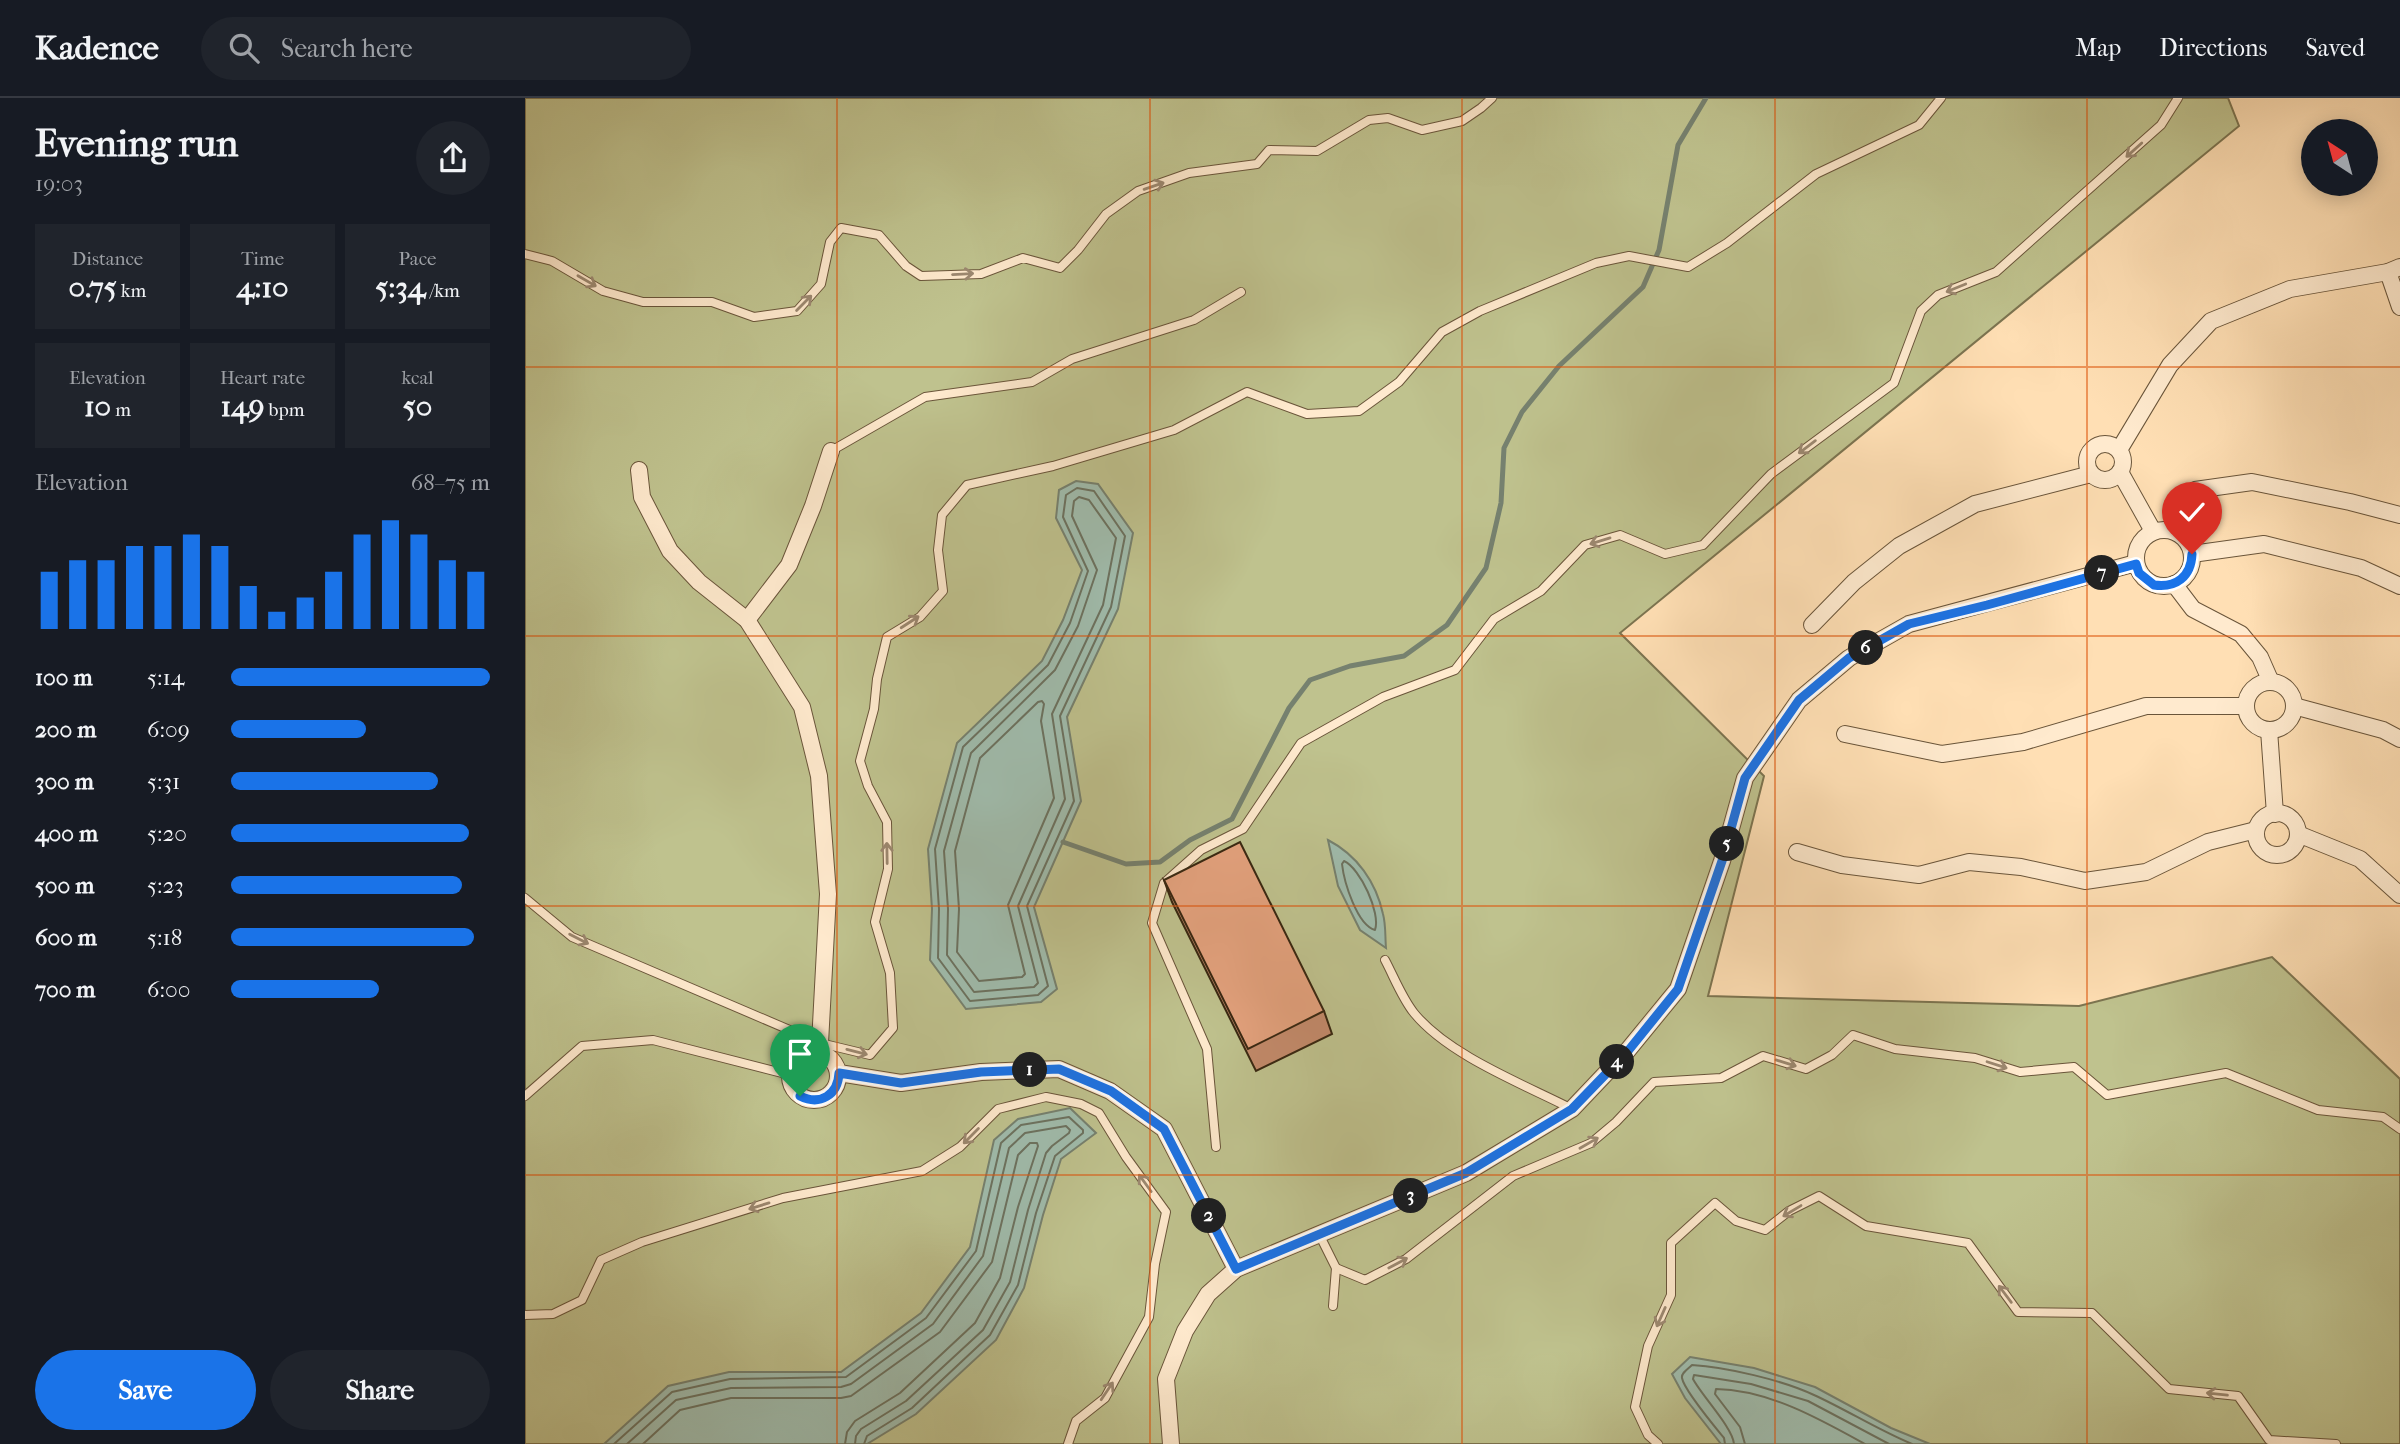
<!DOCTYPE html>
<html lang="en">
<head>
<meta charset="utf-8">
<style>
	body { margin:0; font-family:"IM FELL French Canon",serif; background:#20242c; color:#f1f3f6; height:100vh; display:flex; flex-direction:column; font-size:26px; white-space:nowrap }
	* { box-sizing:border-box; margin:0 }
	p { font-size:23px; color:#9ea1a6 }
	.icon { flex:none; width:38px; height:38px; fill:none; stroke:currentColor; stroke-width:2; stroke-linecap:round; stroke-linejoin:round }
	.map { position:relative; flex:1; overflow:hidden }
	.panel { display:flex; flex-direction:column; background:#171b24; width:525px }
	.panel>* { flex:none }
	.needle { width:46px; rotate:324deg }
	.tools { position:absolute; left:1776px; top:21px; display:grid; gap:14px }
	.tools a { display:grid; place-items:center; width:77px; height:77px; border-radius:50%; background:#171b24; box-shadow:0 4px 18px #0003; font-size:35px }
	.pin { position:absolute; display:grid; place-items:center; width:60px; height:60px; color:#fff; margin:-72px -30px; border-radius:50% 50% 50% 0; rotate:-45deg; box-shadow:0 0 7px #0007 }
	.pin .icon { rotate:45deg }
	.km { position:absolute; width:35px; height:35px; margin:-18px; border-radius:50%; background:#222; color:#fff; font-size:19px; line-height:35px; text-align:center }
	.round { display:grid; place-items:center; flex:none; width:74px; height:74px; border-radius:37px; background:#20242c }
	.head { display:flex; align-items:center; justify-content:space-between; height:119px; padding:0 35px }
	h1 { font-size:38px; font-weight:800; line-height:52px }
	.figures { display:grid; grid-template-columns:repeat(3,1fr); gap:10px; height:119px; padding:7px 35px }
	.figures div { display:grid; align-content:center; border-radius:0px; background:#20242c; text-align:center }
	.figures b { font-size:30px; font-weight:800 }
	.figures small { font-size:19px; font-weight:400 }
	.figures p { font-size:19px }
	.chart { height:196px; padding:14px 35px }
	.chart p { display:flex; justify-content:space-between }
	.chart svg { width:100%; height:126px; margin-top:7px; stroke:#1a73e8; stroke-width:6 }
	.action { display:flex; gap:14px; margin-top:auto; padding:14px 35px }
	.action a { flex:1; height:80px; border-radius:42px; background:#1a73e8; color:#fff; font-size:28px; font-weight:800; line-height:80px; text-align:center }
	.action a+a { background:#20242c; color:#f1f3f6 }
	ul { padding:0 35px; list-style:none; font-size:23px }
	li { display:grid; grid-template-columns:112px 84px 1fr; align-items:center; height:52px }
	li i { height:18px; border-radius:9px; background:#1a73e8 }
	header { display:flex; align-items:center; gap:42px; box-sizing:border-box; height:98px; padding:0 35px; background:#171b24; border-bottom:2px solid #363941 }
	header strong { font-size:33px }
	nav { display:flex; gap:38px; margin-inline-start:auto; font-size:24px }
	.search { width:490px; height:63px; background:#20242c; display:flex; align-items:center; gap:18px; box-sizing:border-box; padding:0 24px; border-radius:38px; color:#9ea1a6; font-size:26px }
	main { display:flex; flex:1; min-height:0 }
	.map>svg:first-child { display:block }
</style>
</head>
<body>
<header>
<strong>Kadence</strong>
<div class="search"><svg class="icon" aria-label="search" viewBox="0 0 24 24"><circle cx="10" cy="10" r="6"/><path d="M15 15l6 6"/></svg>Search here</div>
<nav><a>Map</a><a>Directions</a><a>Saved</a></nav>
</header>
<main>
<section class="panel">
<div class="head"><div><h1>Evening run</h1><p>19:03</p></div><a class="round"><svg class="icon" aria-label="share" viewBox="0 0 24 24"><path d="M12 15V3M7 8l5-5 5 5M5 13v7h14v-7"/></svg></a></div>
<div class="figures">
<div><p>Distance</p><b>0.75<small> km</small></b></div>
<div><p>Time</p><b>4:10</b></div>
<div><p>Pace</p><b>5:34<small> /km</small></b></div>
</div>
<div class="figures">
<div><p>Elevation</p><b>10<small> m</small></b></div>
<div><p>Heart rate</p><b>149<small> bpm</small></b></div>
<div><p>kcal</p><b>50</b></div>
</div>
<div class="chart"><p><span>Elevation</span>68–75 m</p>
<svg viewBox="0 0 160 44" preserveAspectRatio="none"><path d="M5 44V24M15 44V20M25 44V20M35 44V15M45 44V15M55 44V11M65 44V15M75 44V29M85 44V38M95 44V33M105 44V24M115 44V11M125 44V6M135 44V11M145 44V20M155 44V24"/></svg>
</div>
<ul>
<li><b>100 m</b>5:14<i style="width:100%"></i></li>
<li><b>200 m</b>6:09<i style="width:52%"></i></li>
<li><b>300 m</b>5:31<i style="width:80%"></i></li>
<li><b>400 m</b>5:20<i style="width:92%"></i></li>
<li><b>500 m</b>5:23<i style="width:89%"></i></li>
<li><b>600 m</b>5:18<i style="width:94%"></i></li>
<li><b>700 m</b>6:00<i style="width:57%"></i></li>
</ul>
<div class="action"><a>Save</a><a>Share</a></div>
</section>
<div class="map">
<svg width="1875" height="1346" viewBox="0 0 1875 1346">
	<rect width="100%" height="100%" fill="#ffdfb4"/>
	<filter id="stains"><feTurbulence type="fractalNoise" baseFrequency=".00286" numOctaves="4"/><feColorMatrix values="0 0 0 0 .2 0 0 0 0 .09 0 0 0 0 .02 0 0 0 .5 -.17"/></filter>
	<radialGradient id="worn" r=".72"><stop offset=".6" stop-color="#630" stop-opacity="0"/><stop offset="1" stop-color="#630" stop-opacity=".3"/></radialGradient>
	<polygon fill="#bfc28e" stroke="#7c7450" stroke-width="2" points="0,0 1703,0 1714,28 1095,535 1239,678 1183,898 1554,908 1747,859 1875,981 1875,1346 0,1346"/>
	<g fill="#a0bdae" stroke="#76816f" stroke-width="2">
		<polygon points="551,383 573,386 608,435 593,511 542,619 556,703 509,809 532,891 516,904 441,911 405,862 407,811 403,751 432,645 517,563 538,522 557,472 531,420 534,392"/>
		<path d="M803,742C832,757 851,784 858,816C861,827 860,839 861,850L835,832L813,788Z"/>
		<polygon points="545,1010 571,1035 536,1061 518,1117 499,1190 471,1242 391,1316 342,1346 79,1346 143,1288 204,1274 316,1274 396,1215 445,1149 469,1042 493,1021"/>
		<polygon points="1165,1259 1229,1270 1290,1289 1366,1330 1405,1346 1196,1346 1160,1300 1147,1276"/>
	</g>
	<g fill="none" stroke-linecap="round" stroke-linejoin="round">
		<g stroke="#6c7260" stroke-width="2">
			<polygon points="552,390 569,393 600,438 586,509 535,618 549,703 502,808 523,888 513,897 445,903 413,860 414,811 410,751 438,649 523,567 545,525 563,473 538,419 541,397"/>
			<polygon points="554,399 564,402 591,440 578,507 527,616 540,701 493,808 513,885 509,889 449,894 422,857 423,811 419,753 446,655 530,572 553,528 572,472 547,418 549,403"/>
			<polygon points="517,603 519,606 516,623 529,700 483,807 500,876 497,879 454,883 432,854 434,811 430,753 455,660 513,604"/>
			<path d="M819,763C835,770 856,815 850,832C832,827 819,784 817,766Z"/>
			<polyline points="89,1346 147,1294 205,1281 321,1279 401,1220 451,1153 476,1045 496,1027 544,1019 558,1032 558,1035 530,1058 511,1115 493,1187 465,1237 387,1310 342,1338 339,1346"/>
			<polyline points="102,1346 151,1302 206,1290 316,1289 326,1286 408,1226 458,1158 484,1050 500,1035 541,1028 545,1032 544,1035 527,1048 521,1055 503,1112 485,1184 458,1232 381,1303 336,1331 331,1338 330,1346"/>
			<polyline points="118,1346 155,1312 206,1300 316,1300 326,1298 415,1234 467,1164 493,1057 505,1045 512,1045 513,1048 493,1109 475,1180 450,1225 375,1295 330,1323 322,1334 320,1346"/>
			<path d="M1200,1346L1199,1340C1190,1329 1159,1292 1157,1280C1156,1275 1163,1271 1167,1267C1201,1269 1257,1282 1289,1297C1322,1312 1353,1332 1387,1346"/>
			<path d="M1209,1346C1208,1330 1177,1298 1168,1281L1169,1277L1226,1286L1283,1303L1364,1346"/>
			<path d="M1220,1346L1215,1329L1190,1296L1191,1291C1244,1292 1295,1321 1340,1346"/>
		</g>
		<polyline stroke="#76816f" stroke-width="5" points="538,744 601,766 635,764 665,742 707,721 764,610 785,582 825,568 879,558 922,527 961,470 976,405 979,350 997,314 1034,268 1118,189 1134,152 1153,47 1181,0"/>
		<defs>
			<g id="service">
				<polyline points="0,156 27,163 78,193 118,204 187,204 229,219 272,213 296,186 305,144 316,130 354,137 381,168 396,178 456,176 498,160 535,170 553,152 581,116 613,93 664,75 732,66 744,52 792,53 844,22 863,20 897,32 937,23 956,10 967,0"/>
				<polyline points="306,353 400,299 507,284 547,261 669,222 716,194"/>
				<polyline points="0,800 47,839 295,945 345,957 368,930 365,875 350,824 363,771 362,724 343,688 335,663 349,611 352,581 362,539 395,519 418,493 413,452 417,417 442,387 528,368 649,332 722,294 782,316 834,313 874,284 917,234 955,213 1071,165 1104,158 1163,169 1202,145 1291,76 1394,27 1416,0"/>
				<path d="M860,862C869,879 877,900 889,915C923,957 998,986 1047,1011"/>
				<polyline points="0,998 57,948 128,942 265,977"/>
				<polyline points="691,1049 682,951 627,825 639,785 676,752 718,731 776,645 858,599 930,572 969,521 1016,493 1060,447 1095,437 1140,456 1178,447 1246,376 1369,285 1396,213 1413,197 1471,174 1636,27 1653,0"/>
				<polyline points="794,1136 811,1170 808,1208"/>
				<polyline points="811,1170 840,1182 881,1161 988,1078 1066,1045 1091,1024 1129,984 1196,980 1238,958 1281,971 1307,957 1328,937 1370,951 1450,960 1495,974 1549,969 1582,997 1701,975 1793,1012 1858,1019 1875,1031"/>
				<polyline points="0,1217 28,1216 57,1202 76,1162 117,1144 258,1100 397,1073 435,1049 473,1011 521,999 556,1006 574,1015 601,1059 641,1114 630,1166 624,1219 580,1300 551,1323 543,1346"/>
				<polyline points="1133,1346 1123,1337 1110,1309 1123,1248 1146,1197 1146,1145 1190,1105 1211,1123 1240,1132 1264,1113 1294,1098 1341,1128 1443,1145 1493,1214 1567,1215 1644,1291 1713,1298 1744,1342 1811,1346"/>
			</g>
			<g id="minor">
				<polyline points="1863,174 1875,209"/>
				<circle cx="1580" cy="364" r="18"/>
				<polyline points="1594,352 1645,267 1686,223 1765,191 1863,174 1875,169"/>
				<polyline points="114,372 117,399 145,453 174,484 222,522 277,609 294,678 303,796 295,945 292,953"/>
				<polyline points="1595,374 1628,433"/>
				<polyline points="1670,392 1727,384 1825,404 1875,417"/>
				<circle cx="1639" cy="460" r="28"/>
				<polyline points="1667,456 1739,446 1836,470 1875,488"/>
				<polyline points="1649,486 1668,511 1716,536 1735,559 1746,584"/>
				<polyline points="222,522 264,467 288,408 306,353"/>
				<polyline points="1287,527 1329,484 1374,448 1450,406 1566,376"/>
				<circle cx="1745" cy="608" r="24"/>
				<polyline points="1769,608 1858,632 1875,641"/>
				<polyline points="1744,632 1750,716"/>
				<polyline points="1320,636 1417,656 1498,644 1621,608 1721,608"/>
				<circle cx="1752" cy="736" r="21"/>
				<polyline points="1773,736 1835,761 1875,797"/>
				<polyline points="1272,754 1317,767 1394,777 1444,764 1496,769 1560,783 1621,774 1683,744 1731,732"/>
				<circle cx="289" cy="978" r="24"/>
				<polyline points="314,975 376,985 456,974 534,971 585,993 639,1031 711,1171"/>
				<polyline points="646,1346 641,1281 660,1233 683,1196 711,1171 941,1075 1047,1011 1103,952 1153,891 1197,763 1220,680 1274,602 1324,560 1384,526 1611,465"/>
			</g>
		</defs>
		<use href="#service" stroke="#6a553a" stroke-width="10"/>
		<use href="#minor" stroke="#6a553a" stroke-width="18"/>
		<use href="#service" stroke="#ffeace" stroke-width="8"/>
		<use href="#minor" stroke="#ffeace" stroke-width="16"/>
	</g>
	<polygon fill="#c48b6c" stroke="#382711" stroke-width="2" points="639,782 799,913 807,936 731,973 647,804"/>
	<polygon fill="#e4a27e" stroke="#382711" stroke-width="2" points="715,744 799,913 723,951 639,782"/>
	<defs><path id="oneway-shaft" d="M-6 0H5M1.5-3L5.5 0L1.5 3" fill="none" stroke-width="1.6" stroke-linecap="round" stroke-linejoin="round" transform="scale(1.75)"/></defs>
	<g stroke="#9c8870">
		<use href="#oneway-shaft" transform="translate(1609 52) rotate(138)"/>
		<use href="#oneway-shaft" transform="translate(629 88) rotate(-19)"/>
		<use href="#oneway-shaft" transform="translate(438 176) rotate(-3)"/>
		<use href="#oneway-shaft" transform="translate(62 183) rotate(30)"/>
		<use href="#oneway-shaft" transform="translate(1431 190) rotate(158)"/>
		<use href="#oneway-shaft" transform="translate(279 205) rotate(-45)"/>
		<use href="#oneway-shaft" transform="translate(1282 349) rotate(143)"/>
		<use href="#oneway-shaft" transform="translate(1075 443) rotate(163)"/>
		<use href="#oneway-shaft" transform="translate(385 524) rotate(-33)"/>
		<use href="#oneway-shaft" transform="translate(362 755) rotate(-91)"/>
		<use href="#oneway-shaft" transform="translate(54 841) rotate(27)"/>
		<use href="#oneway-shaft" transform="translate(332 954) rotate(14)"/>
		<use href="#oneway-shaft" transform="translate(1261 965) rotate(17)"/>
		<use href="#oneway-shaft" transform="translate(1472 967) rotate(18)"/>
		<use href="#oneway-shaft" transform="translate(446 1038) rotate(135)"/>
		<use href="#oneway-shaft" transform="translate(1064 1045) rotate(-30)"/>
		<use href="#oneway-shaft" transform="translate(620 1085) rotate(-126)"/>
		<use href="#oneway-shaft" transform="translate(234 1108) rotate(163)"/>
		<use href="#oneway-shaft" transform="translate(1267 1113) rotate(149)"/>
		<use href="#oneway-shaft" transform="translate(873 1165) rotate(-28)"/>
		<use href="#oneway-shaft" transform="translate(1480 1196) rotate(-127)"/>
		<use href="#oneway-shaft" transform="translate(1136 1219) rotate(114)"/>
		<use href="#oneway-shaft" transform="translate(582 1293) rotate(-56)"/>
		<use href="#oneway-shaft" transform="translate(1692 1296) rotate(-174)"/>
	</g>
	<g fill="none" stroke-linecap="round" stroke-linejoin="round">
		<defs>
			<path id="route" d="M275,998C295,1008 313,997 314,975L376,985L456,974L534,971L586,993L639,1031L711,1171L941,1075L1047,1011L1103,953L1153,891L1197,763L1220,680L1274,602L1324,560L1384,526L1462,507L1611,466L1614,475L1629,487C1651,490 1666,479 1667,456"/>
		</defs>
		<use href="#route" stroke="#fff" stroke-width="14"/>
		<use href="#route" stroke="#1a73e8" stroke-width="9"/>
	</g>
	<path fill="none" stroke="#df560c" stroke-width="2" stroke-opacity="0.55" d="M312,0V1346M625,0V1346M937,0V1346M1250,0V1346M1562,0V1346M0,269H1875M0,538H1875M0,808H1875M0,1077H1875"/>
	<rect width="100%" height="100%" filter="url(#stains)"/>
	<rect width="100%" height="100%" fill="url(#worn)"/>
</svg>
<div class="tools">
<a><svg class="needle" viewBox="-14 -14 28 28"><path d="M0-13l5 13h-10z" fill="#e53935"/><path d="M0 13l5-13h-10z" fill="#9ea1a6"/></svg></a>
</div>
<div class="pin" style="left:275px;top:998px;background:#1e9e55"><svg class="icon" aria-label="arrive" viewBox="0 0 24 24"><path d="M6 21V4h12l-3 4 3 4H6"/></svg></div>
<div class="pin" style="left:1667px;top:456px;background:#d93025"><svg class="icon" aria-label="check" viewBox="0 0 24 24"><path d="M5 12l5 5 9-10"/></svg></div>
<b class="km" style="left:505px;top:972px">1</b>
<b class="km" style="left:684px;top:1118px">2</b>
<b class="km" style="left:886px;top:1098px">3</b>
<b class="km" style="left:1092px;top:964px">4</b>
<b class="km" style="left:1202px;top:746px">5</b>
<b class="km" style="left:1341px;top:550px">6</b>
<b class="km" style="left:1577px;top:475px">7</b>
</div>
</main>
</body>
</html>
